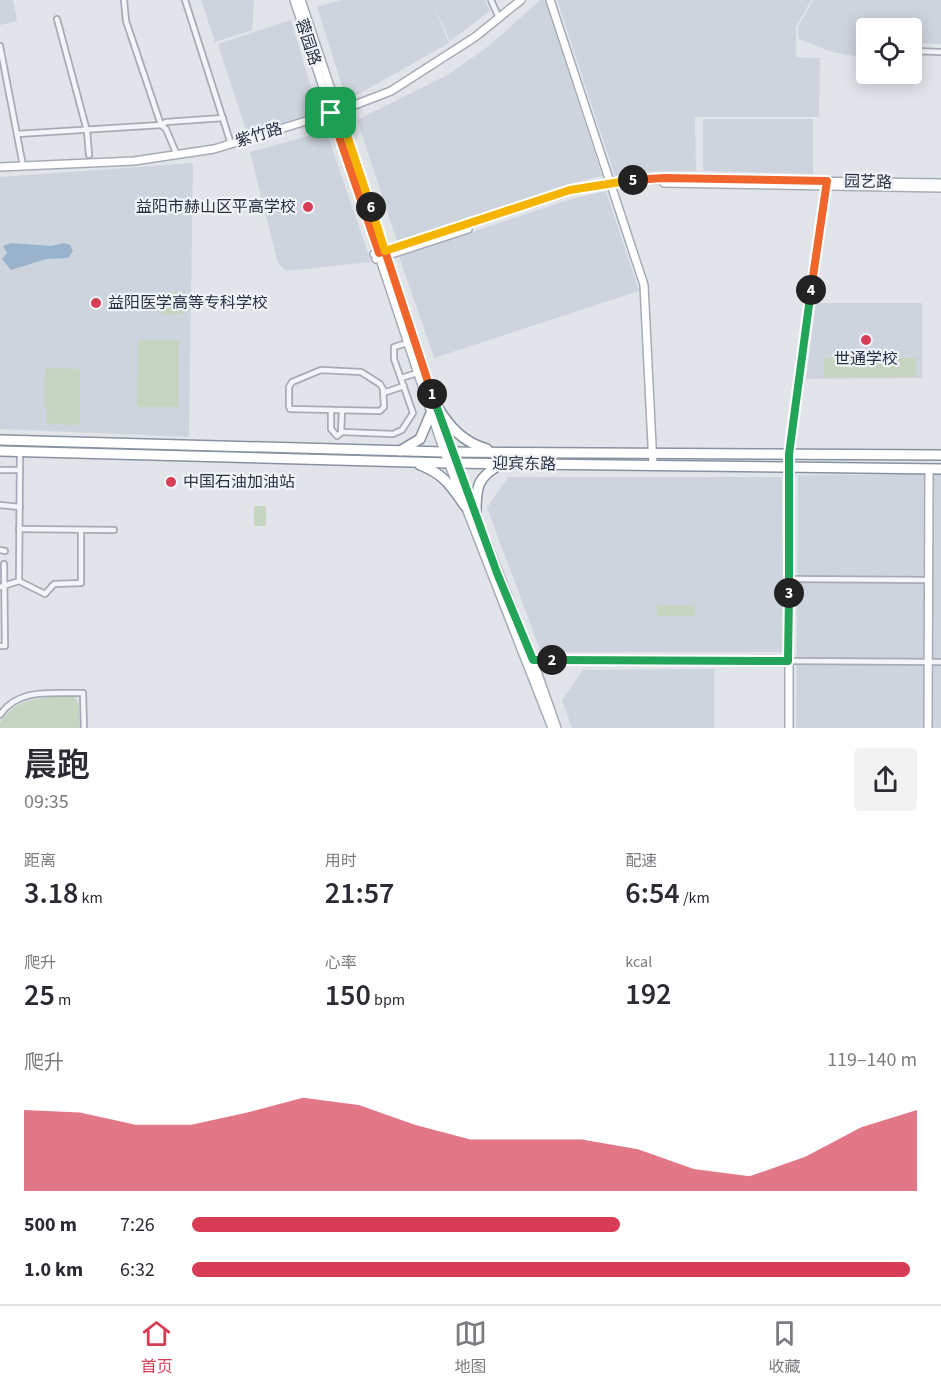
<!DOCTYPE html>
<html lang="zh">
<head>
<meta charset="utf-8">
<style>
	body { margin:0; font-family:"Source Sans 3","Noto Sans SC",sans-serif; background:#f2f2f3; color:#2b2b33; height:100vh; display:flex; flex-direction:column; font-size:22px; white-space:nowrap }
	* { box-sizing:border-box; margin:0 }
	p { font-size:20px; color:#7c7c81 }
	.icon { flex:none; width:33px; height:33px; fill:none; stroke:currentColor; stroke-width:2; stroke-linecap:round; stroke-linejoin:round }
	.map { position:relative; height:728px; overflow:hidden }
	.details { display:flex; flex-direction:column; background:#fff; flex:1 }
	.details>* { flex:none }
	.tools { position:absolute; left:856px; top:18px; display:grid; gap:12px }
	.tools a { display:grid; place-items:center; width:66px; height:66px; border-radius:6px; background:#fff; box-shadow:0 3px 15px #0003; font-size:30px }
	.pin { position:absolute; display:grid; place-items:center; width:51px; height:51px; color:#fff; margin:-26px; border-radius:12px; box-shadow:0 3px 9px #0006 }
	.km { position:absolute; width:30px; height:30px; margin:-15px; border-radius:50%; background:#222; color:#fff; font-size:16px; line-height:30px; text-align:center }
	.round { display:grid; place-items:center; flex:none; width:63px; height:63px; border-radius:6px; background:#f2f2f3 }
	.summary { display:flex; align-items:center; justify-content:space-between; height:102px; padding:0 24px }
	h1 { font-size:33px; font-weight:600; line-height:45px }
	.stats { display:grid; grid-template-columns:repeat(3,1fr); gap:9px; height:102px; padding:6px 24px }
	.stats div { display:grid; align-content:center }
	.stats b { font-size:30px; font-weight:600 }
	.stats small { font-size:16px; font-weight:400 }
	.stats p { font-size:16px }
	.chart { height:168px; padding:12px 24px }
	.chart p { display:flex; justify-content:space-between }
	.chart svg { width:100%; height:108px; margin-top:6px; fill:#d73e56; opacity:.7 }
	ul { padding:0 24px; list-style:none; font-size:20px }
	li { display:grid; grid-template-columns:96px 72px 1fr; align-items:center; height:45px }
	li i { height:15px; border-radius:8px; background:#d73e56 }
	.dock { display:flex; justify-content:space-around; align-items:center; height:84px; border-top:2px solid #e1e1e2; background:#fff; font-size:16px; color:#7c7c81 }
	.dock a { display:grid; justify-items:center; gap:3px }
	.dock .active { color:#d73e56 }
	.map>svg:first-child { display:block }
</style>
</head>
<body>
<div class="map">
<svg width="941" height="728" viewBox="0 0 941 728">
	<rect width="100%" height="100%" fill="#e1e5ea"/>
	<g fill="#ced4dd">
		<polygon points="0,0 13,0 17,21 0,25"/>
		<polygon points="201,0 254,0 252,30 215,42"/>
		<polygon points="341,0 485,0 490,11 450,41 433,3 449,43 357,95 344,92 317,7"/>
		<polygon points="540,0 545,0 602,176 570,184 397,241 357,120 449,74 490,45"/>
		<polygon points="557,0 811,0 796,27 796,57 820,58 819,117 695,117 696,171 635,172 615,176"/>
		<polygon points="813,0 941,0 941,44 912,43 912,28 867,28 867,58 832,52 799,39 798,27"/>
		<polygon points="291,20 313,94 307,115 247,133 218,44"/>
		<polygon points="703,119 813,119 813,174 703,171"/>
		<polygon points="319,133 329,139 371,262 286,271 278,263 250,152"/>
		<polygon points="193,163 189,437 0,429 0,177"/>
		<polygon points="606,191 639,291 434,358 399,256 571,199"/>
		<polygon points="816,303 922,303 922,378 806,379"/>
		<polygon points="941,474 941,728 796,728 798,475"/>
		<polygon points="508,477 782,477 783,652 541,652 487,508"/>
		<polygon points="714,669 714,728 572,728 562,700 583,670"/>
	</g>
	<g fill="#c6d5c1">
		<polygon points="162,292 185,292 185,314 162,315"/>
		<polygon points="138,340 179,340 179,407 137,407"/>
		<rect x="824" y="358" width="92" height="19"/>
		<polygon points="45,368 80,369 80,425 47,424 47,409 53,408 44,408"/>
		<rect x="254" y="506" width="12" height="20"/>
		<rect x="657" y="605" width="38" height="11"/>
		<path d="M49,697H75L79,704L80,728H0V722C15,703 25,700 49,697Z"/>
	</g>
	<polygon fill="#99b3cd" points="11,243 51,246 64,243 70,245 73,251 68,258 46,259 11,270 2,259 7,253 3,246"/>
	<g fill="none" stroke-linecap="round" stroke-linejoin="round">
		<defs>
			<g id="street">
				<polyline points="124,0 126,21 161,125 166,129 177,155"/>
				<polyline points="185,0 231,144"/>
				<polyline points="491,0 499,18"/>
				<polyline points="57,19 87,131 89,155"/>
				<polyline points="0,46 23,166"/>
				<polyline points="912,51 941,52"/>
				<polyline points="17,134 161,125 166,122 223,118"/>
				<polygon points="321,370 361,372 380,384 383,389 384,407 380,411 290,409 289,406 289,387 292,382"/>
				<polyline points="401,378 414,374"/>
				<polyline points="383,393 404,386"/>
				<polyline points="331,411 331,429 337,436 341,433 342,411"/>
				<polyline points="342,432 393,434 402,430 413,413 394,359 394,347 404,344"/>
				<polyline points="0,470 20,470"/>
				<polyline points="0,505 20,507"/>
				<polyline points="19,529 114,530"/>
				<polyline points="0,550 5,551"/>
				<polyline points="789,579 929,580"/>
				<polyline points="19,581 45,594 54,584 81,583 81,530"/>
				<polyline points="0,587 19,581 20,452"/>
				<polyline points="0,646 5,646 4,564"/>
				<polyline points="788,661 941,662"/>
				<path d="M0,715C19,687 53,694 83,693L84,728"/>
			</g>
			<g id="secondary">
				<polyline points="294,0 444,452 552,728"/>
				<polyline points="301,0 456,463 533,660 557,728"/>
				<polyline points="550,0 644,285 653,465"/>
				<polyline points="0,167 134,161 214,149 339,111 391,91 475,37 521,0"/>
				<polyline points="664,183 941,188"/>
				<polyline points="374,254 570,191 610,183 664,179 941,183"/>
				<polyline points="376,259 468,229"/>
				<polyline points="529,661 788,661"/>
				<polyline points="789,728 789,454 826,184"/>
				<polyline points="928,728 929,469"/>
			</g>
			<g id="highway">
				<path d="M436,405C449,426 462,442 487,449"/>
				<polyline points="0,440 444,452 941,455"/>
				<polyline points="0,451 448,463 941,469"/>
				<polyline points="400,451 420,439 431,413"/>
				<path d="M420,465C444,474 451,486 465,506"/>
				<path d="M476,513C476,487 477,477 501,464"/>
			</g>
		</defs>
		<use href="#street" stroke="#a6acb5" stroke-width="8"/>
		<use href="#secondary" stroke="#a6acb5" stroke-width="10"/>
		<use href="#highway" stroke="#8792a2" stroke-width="12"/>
		<use href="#street" stroke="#f4f5f8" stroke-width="4.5"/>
		<use href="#secondary" stroke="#fff" stroke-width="7"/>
		<use href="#highway" stroke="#fff" stroke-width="9"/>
	</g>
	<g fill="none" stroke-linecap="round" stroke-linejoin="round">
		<defs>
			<polyline id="split-1" points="331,113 379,253 385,251 432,394"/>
			<polyline id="split-2" points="432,394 497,573 533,660 552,660"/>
			<polyline id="split-3" points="552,660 788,661 789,593"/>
			<polyline id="split-4" points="789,593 789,454 811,290"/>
			<polyline id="split-5" points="633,180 664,178 827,181 811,290"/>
			<polyline id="split-6" points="371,207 385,251 570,190 633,180"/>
			<polyline id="split-7" points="331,113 339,111 371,207"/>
		</defs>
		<use href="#split-1" stroke="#fff" stroke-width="12"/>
		<use href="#split-2" stroke="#fff" stroke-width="12"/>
		<use href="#split-3" stroke="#fff" stroke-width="12"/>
		<use href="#split-4" stroke="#fff" stroke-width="12"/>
		<use href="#split-5" stroke="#fff" stroke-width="12"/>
		<use href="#split-6" stroke="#fff" stroke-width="12"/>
		<use href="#split-7" stroke="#fff" stroke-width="12"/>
		<use href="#split-1" stroke="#f0652b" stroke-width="8"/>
		<use href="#split-2" stroke="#22a559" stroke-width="8"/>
		<use href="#split-3" stroke="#22a559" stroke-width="8"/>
		<use href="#split-4" stroke="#22a559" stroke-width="8"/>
		<use href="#split-5" stroke="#f0652b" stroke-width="8"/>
		<use href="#split-6" stroke="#f5b400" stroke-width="8"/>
		<use href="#split-7" stroke="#f5b400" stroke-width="8"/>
	</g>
	<g fill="#d73e56" stroke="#f0f3f8" stroke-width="2">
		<circle cx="308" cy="207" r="6"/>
		<circle cx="96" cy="303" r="6"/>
		<circle cx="866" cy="340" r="6"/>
		<circle cx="171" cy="482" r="6"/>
	</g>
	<g text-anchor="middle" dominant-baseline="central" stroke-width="4.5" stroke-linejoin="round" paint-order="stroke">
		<g font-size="16" fill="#283243" stroke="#f0f3f8">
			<text transform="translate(308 42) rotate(72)">蓉园路</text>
			<text transform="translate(259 135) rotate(-17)">紫竹路</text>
			<text transform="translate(868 182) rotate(1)">园艺路</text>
			<text transform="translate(524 464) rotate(1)">迎宾东路</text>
		</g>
		<g font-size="16" fill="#283243" stroke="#f0f3f8" text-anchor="start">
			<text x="296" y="207" text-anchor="end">益阳市赫山区平高学校</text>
			<text x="108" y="303">益阳医学高等专科学校</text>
			<text x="866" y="359" text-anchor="middle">世通学校</text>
			<text x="183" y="482">中国石油加油站</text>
		</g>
	</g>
</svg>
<div class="tools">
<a><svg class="icon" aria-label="locate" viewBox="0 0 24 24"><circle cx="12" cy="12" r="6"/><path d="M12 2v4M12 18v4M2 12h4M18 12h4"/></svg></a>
</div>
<div class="pin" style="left:331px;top:113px;background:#1e9e55"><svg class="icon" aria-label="arrive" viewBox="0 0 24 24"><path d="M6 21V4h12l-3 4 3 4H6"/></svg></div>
<b class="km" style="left:432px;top:394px">1</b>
<b class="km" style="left:552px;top:660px">2</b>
<b class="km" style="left:789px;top:593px">3</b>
<b class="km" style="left:811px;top:290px">4</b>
<b class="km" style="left:633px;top:180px">5</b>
<b class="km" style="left:371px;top:207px">6</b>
</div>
<section class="details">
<div class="summary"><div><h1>晨跑</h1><p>09:35</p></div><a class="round"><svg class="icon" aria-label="share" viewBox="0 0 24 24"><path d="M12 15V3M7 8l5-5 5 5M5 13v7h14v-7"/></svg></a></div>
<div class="stats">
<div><p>距离</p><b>3.18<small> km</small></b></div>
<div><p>用时</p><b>21:57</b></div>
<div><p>配速</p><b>6:54<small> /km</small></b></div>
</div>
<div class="stats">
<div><p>爬升</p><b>25<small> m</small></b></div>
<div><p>心率</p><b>150<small> bpm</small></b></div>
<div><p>kcal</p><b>192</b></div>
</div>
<div class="chart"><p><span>爬升</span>119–140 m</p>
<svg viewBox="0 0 160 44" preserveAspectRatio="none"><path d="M0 44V11L10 12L20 17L30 17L40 12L50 6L60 9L70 17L80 23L90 23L100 23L110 27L120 35L130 38L140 30L150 18L160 11V44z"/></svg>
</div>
<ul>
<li><b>500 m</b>7:26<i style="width:59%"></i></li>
<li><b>1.0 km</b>6:32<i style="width:99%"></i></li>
</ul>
</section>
<nav class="dock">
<a class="active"><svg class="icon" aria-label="home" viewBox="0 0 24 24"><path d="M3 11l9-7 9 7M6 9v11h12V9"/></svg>首页</a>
<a><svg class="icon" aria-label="map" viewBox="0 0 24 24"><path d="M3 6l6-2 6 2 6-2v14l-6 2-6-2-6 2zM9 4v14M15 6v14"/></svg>地图</a>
<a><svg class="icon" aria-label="saved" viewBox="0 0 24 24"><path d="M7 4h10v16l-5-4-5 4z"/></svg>收藏</a>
</nav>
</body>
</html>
